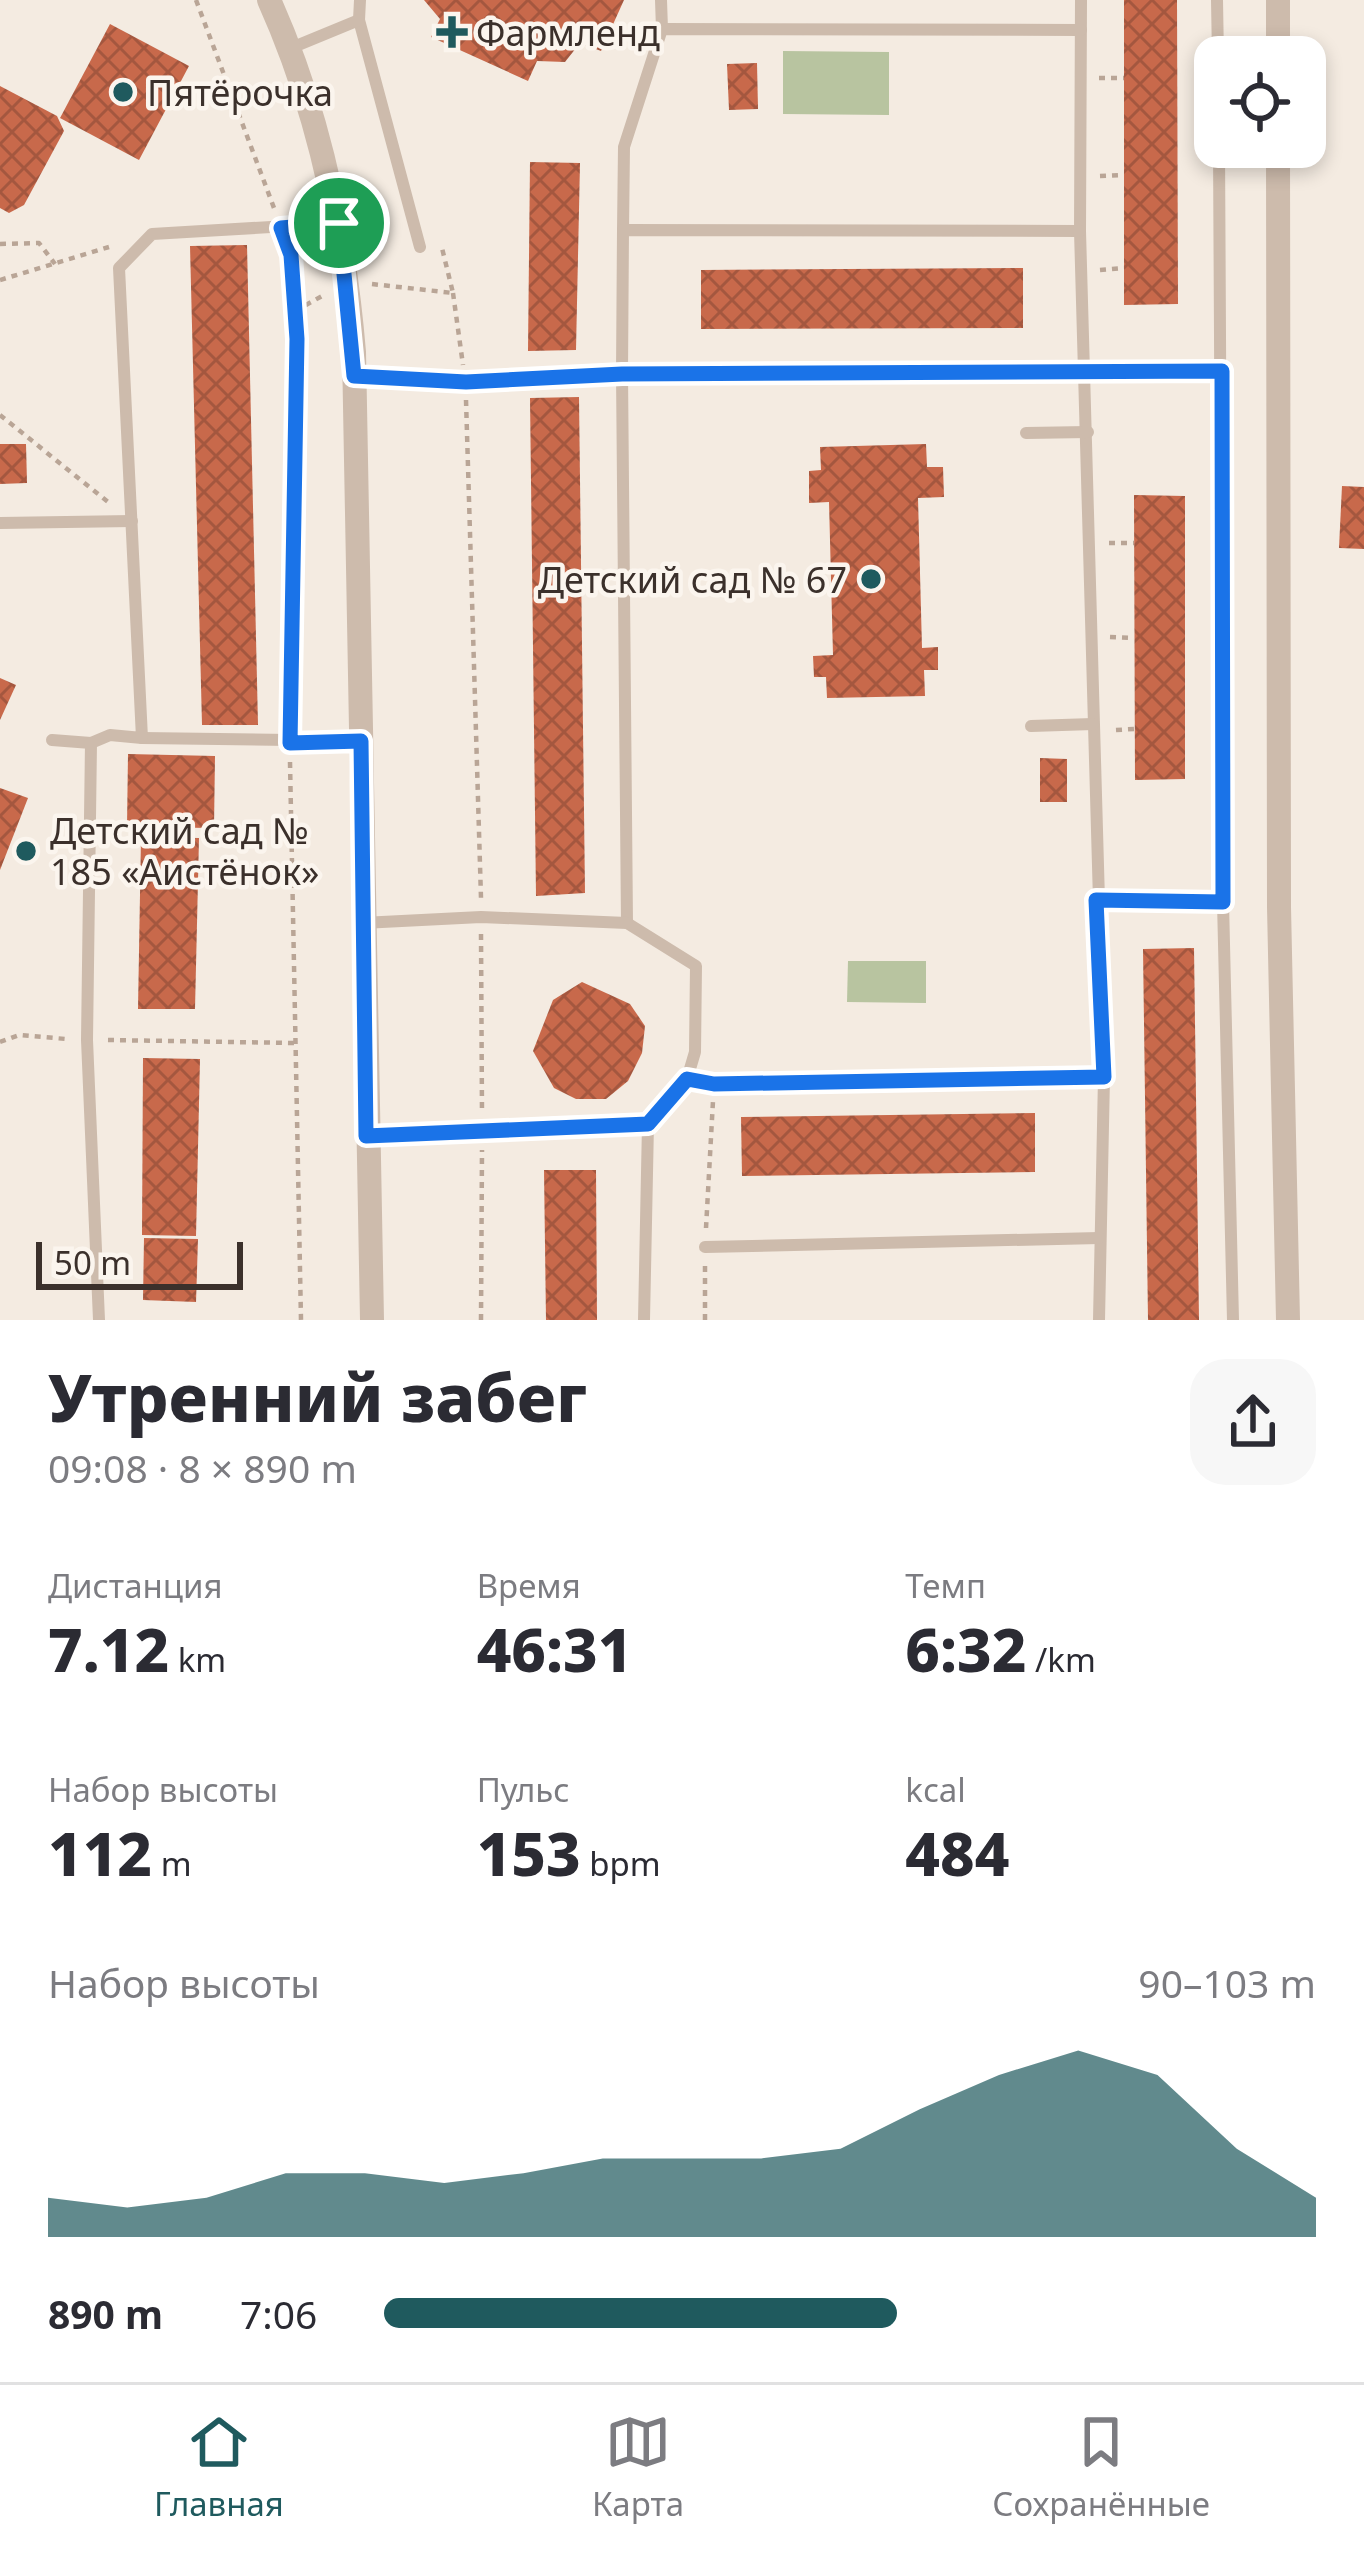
<!DOCTYPE html>
<html lang="ru">
<head>
<meta charset="utf-8">
<style>
	body { margin:0; font-family:"Noto Sans",sans-serif; background:#f7f7f7; color:#2b2b33; height:100vh; display:flex; flex-direction:column; font-size:45px; white-space:nowrap }
	* { box-sizing:border-box; margin:0 }
	p { font-size:39px; color:#7c7c81 }
	.icon { flex:none; width:66px; height:66px; fill:none; stroke:currentColor; stroke-width:2; stroke-linecap:round; stroke-linejoin:round }
	.map { position:relative; height:1320px; overflow:hidden }
	.drawer { display:flex; flex-direction:column; background:#fff; flex:1 }
	.drawer>* { flex:none }
	.controls { position:absolute; left:1194px; top:36px; display:grid; gap:24px }
	.controls a { display:grid; place-items:center; width:132px; height:132px; border-radius:24px; background:#fff; box-shadow:0 6px 18px #0003; font-size:60px }
	.scale { position:absolute; left:36px; bottom:30px; width:207px; box-sizing:border-box; padding-left:12px; border:6px solid #3b302b; border-top:0; font-size:33px; line-height:42px; white-space:nowrap; color:#3b302b; -webkit-text-stroke:9px #fbf5ee; paint-order:stroke }
	.pin { position:absolute; display:grid; place-items:center; width:102px; height:102px; color:#fff; margin:-51px; border:6px solid #fff; border-radius:50%; box-shadow:0 3px 12px #0007 }
	.round { display:grid; place-items:center; flex:none; width:126px; height:126px; border-radius:36px; background:#f7f7f7 }
	.headline { display:flex; align-items:center; justify-content:space-between; height:204px; padding:0 48px }
	h1 { font-size:66px; font-weight:800; line-height:90px }
	.figures { display:grid; grid-template-columns:repeat(3,1fr); gap:18px; height:204px; padding:12px 48px }
	.figures div { display:grid; align-content:center }
	.figures b { font-size:60px; font-weight:800 }
	.figures small { font-size:33px; font-weight:400 }
	.figures p { font-size:33px }
	.chart { height:336px; padding:24px 48px }
	.chart p { display:flex; justify-content:space-between }
	.chart svg { width:100%; height:216px; margin-top:12px; fill:#1f5a5e; opacity:.7 }
	ul { padding:0 48px; list-style:none; font-size:39px }
	li { display:grid; grid-template-columns:192px 144px 1fr; align-items:center; height:90px }
	li i { height:30px; border-radius:15px; background:#1f5a5e }
	.menu { display:flex; justify-content:space-around; align-items:center; height:168px; border-top:3px solid #e1e1e2; background:#fff; font-size:33px; color:#7c7c81 }
	.menu a { display:grid; justify-items:center; gap:6px }
	.menu .selected { color:#1f5a5e }
	.map>svg:first-child { display:block }
</style>
</head>
<body>
<div class="map">
<svg width="1364" height="1320" viewBox="0 0 1364 1320">
	<defs>
		<pattern id="building-cross-hatch" width="8" height="8" patternUnits="userSpaceOnUse" patternTransform="scale(3)"><rect width="8" height="8" fill="#c8694b"/><path d="M0 0l8 8M0 8l8-8" fill="none" stroke="#a4573f"/></pattern>
	</defs>
	<rect width="100%" height="100%" fill="#f4ebe1"/>
	<g fill="#b8c4a0">
		<polygon points="783,51 889,52 889,115 783,114"/>
		<polygon points="848,961 926,961 926,1003 847,1002"/>
	</g>
	<g fill="url(#building-cross-hatch)">
		<polygon points="424,0 624,0 601,51 580,43 565,62 537,61 528,81 431,37 440,19"/>
		<polygon points="1124,0 1177,0 1178,304 1124,305"/>
		<polygon points="110,24 189,66 139,160 60,118"/>
		<polygon points="757,63 758,109 729,110 727,64"/>
		<polygon points="0,86 57,116 64,131 24,205 9,213 0,208"/>
		<polygon points="530,162 580,163 576,350 528,351"/>
		<polygon points="247,245 258,725 202,725 190,246"/>
		<polygon points="1023,268 1023,328 701,329 701,270"/>
		<polygon points="579,397 585,893 536,896 530,398"/>
		<polygon points="0,444 26,444 27,483 0,484"/>
		<polygon points="926,444 927,467 943,467 944,497 918,498 922,648 938,647 938,670 924,670 925,696 827,698 826,677 814,677 813,656 833,655 829,502 809,503 809,471 821,470 820,447"/>
		<polygon points="1342,486 1364,487 1364,549 1339,548"/>
		<polygon points="1134,495 1185,496 1185,779 1135,780"/>
		<polygon points="0,678 16,685 0,720"/>
		<polygon points="128,754 215,756 214,828 127,827"/>
		<polygon points="1040,758 1067,759 1067,802 1040,802"/>
		<polygon points="0,788 28,798 0,870"/>
		<polygon points="141,837 199,838 195,1009 138,1009"/>
		<polygon points="1194,948 1199,1320 1148,1320 1143,949"/>
		<polygon points="582,982 630,1004 645,1026 642,1053 628,1081 606,1099 576,1099 554,1088 533,1051 553,1000"/>
		<polygon points="143,1058 200,1059 196,1236 142,1235"/>
		<polygon points="1035,1113 1035,1172 742,1176 741,1117"/>
		<polygon points="544,1170 596,1170 597,1320 546,1320"/>
		<polygon points="144,1238 198,1239 196,1302 143,1300"/>
	</g>
	<g fill="none" stroke-linecap="round" stroke-linejoin="round">
		<g stroke="#b9a596" stroke-width="4.5" stroke-dasharray="6 6" stroke-linecap="butt">
			<polyline points="196,0 274,208"/>
			<polyline points="1099,78 1124,78"/>
			<polyline points="1100,176 1124,175"/>
			<polyline points="0,244 39,243 55,264"/>
			<polyline points="288,247 297,339 290,721"/>
			<polyline points="1100,270 1124,268"/>
			<polyline points="0,280 109,247"/>
			<polyline points="372,284 453,293 441,244"/>
			<polyline points="453,293 463,365"/>
			<polyline points="295,311 322,296"/>
			<polyline points="639,373 1066,370"/>
			<polyline points="466,400 481,898"/>
			<polyline points="0,415 108,502"/>
			<polyline points="1109,543 1134,543"/>
			<polyline points="1110,637 1134,638"/>
			<polyline points="1116,730 1134,729"/>
			<polyline points="290,762 301,1320"/>
			<polyline points="481,934 482,1114"/>
			<polyline points="108,1040 294,1043"/>
			<polyline points="0,1042 19,1035 66,1039"/>
			<polyline points="706,1228 713,1101"/>
			<polyline points="481,1320 482,1150"/>
			<polyline points="705,1320 705,1263"/>
		</g>
		<g stroke="#cdbbac" stroke-width="12">
			<polyline points="360,0 359,20 420,247"/>
			<polyline points="661,0 662,29"/>
			<polyline points="1081,0 1080,231 1104,1077 1099,1320"/>
			<polyline points="1217,0 1218,57"/>
			<polyline points="291,48 359,20"/>
			<polyline points="1219,147 1223,902 1233,1320"/>
			<polyline points="623,230 624,147 662,29 1081,30"/>
			<polyline points="1087,370 1222,371"/>
			<polyline points="622,373 627,923"/>
			<polyline points="354,377 465,383 622,373 623,230 1080,231"/>
			<polyline points="1026,433 1088,432"/>
			<polyline points="0,523 132,521"/>
			<polyline points="1031,726 1093,724"/>
			<polyline points="142,738 361,741"/>
			<polyline points="52,740 91,743"/>
			<polyline points="1096,900 1223,902"/>
			<polyline points="362,923 481,917 627,923 696,966 695,1052 687,1079 648,1124 367,1136"/>
			<polyline points="687,1079 714,1084 1104,1077"/>
			<polyline points="705,1247 1099,1238"/>
			<polyline points="99,1320 87,1040 91,743 110,735 142,738 119,268 152,234 339,223"/>
			<polyline points="644,1320 648,1124"/>
		</g>
		<g stroke="#cdbbac" stroke-width="24">
			<path d="M269,0C319,111 344,232 354,352L372,1320"/>
			<polyline points="1278,0 1278,57"/>
			<polyline points="1278,147 1279,907 1288,1320"/>
		</g>
	</g>
	<g fill="none" stroke-linecap="round" stroke-linejoin="round">
		<defs>
			<polygon id="route" points="339,223 354,376 466,382 622,374 1222,371 1223,902 1096,900 1104,1077 714,1084 687,1079 648,1124 366,1136 361,741 290,743 297,339 291,255 281,228"/>
		</defs>
		<use href="#route" stroke="#fff" stroke-width="24"/>
		<use href="#route" stroke="#1a73e8" stroke-width="15"/>
	</g>
	<g fill="#1f5a5e" stroke="#fbf5ee" stroke-width="4.5">
		<path d="M446 14h12v12h12v12h-12v12h-12v-12h-12v-12h12z"/>
		<circle cx="123" cy="92" r="12"/>
		<circle cx="871" cy="579" r="12"/>
		<circle cx="26" cy="851" r="12"/>
	</g>
	<g text-anchor="middle" dominant-baseline="central" stroke-width="9" stroke-linejoin="round" paint-order="stroke">
		<g font-size="36" fill="#3b302b" stroke="#fbf5ee" text-anchor="start">
			<text x="476" y="32">Фармленд</text>
			<text x="147" y="92">Пятёрочка</text>
			<text x="847" y="579" text-anchor="end">Детский сад № 67</text>
			<text x="50" y="830">Детский сад №<tspan x="50" dy="41">185 «Аистёнок»</tspan></text>
		</g>
	</g>
</svg>
<div class="controls">
<a><svg class="icon" aria-label="locate" viewBox="0 0 24 24"><circle cx="12" cy="12" r="6"/><path d="M12 2v4M12 18v4M2 12h4M18 12h4"/></svg></a>
</div>
<div class="scale">50 m</div>
<div class="pin" style="left:339px;top:223px;background:#1e9e55"><svg class="icon" aria-label="arrive" viewBox="0 0 24 24"><path d="M6 21V4h12l-3 4 3 4H6"/></svg></div>
</div>
<section class="drawer">
<div class="headline"><div><h1>Утренний забег</h1><p>09:08 · 8 × 890 m</p></div><a class="round"><svg class="icon" aria-label="share" viewBox="0 0 24 24"><path d="M12 15V3M7 8l5-5 5 5M5 13v7h14v-7"/></svg></a></div>
<div class="figures">
<div><p>Дистанция</p><b>7.12<small> km</small></b></div>
<div><p>Время</p><b>46:31</b></div>
<div><p>Темп</p><b>6:32<small> /km</small></b></div>
</div>
<div class="figures">
<div><p>Набор высоты</p><b>112<small> m</small></b></div>
<div><p>Пульс</p><b>153<small> bpm</small></b></div>
<div><p>kcal</p><b>484</b></div>
</div>
<div class="chart"><p><span>Набор высоты</span>90–103 m</p>
<svg viewBox="0 0 160 44" preserveAspectRatio="none"><path d="M0 44V36L10 38L20 36L30 31L40 31L50 33L60 31L70 28L80 28L90 28L100 26L110 18L120 11L130 6L140 11L150 26L160 36V44z"/></svg>
</div>
<ul>
<li><b>890 m</b>7:06<i style="width:55%"></i></li>
</ul>
</section>
<nav class="menu">
<a class="selected"><svg class="icon" aria-label="home" viewBox="0 0 24 24"><path d="M3 11l9-7 9 7M6 9v11h12V9"/></svg>Главная</a>
<a><svg class="icon" aria-label="map" viewBox="0 0 24 24"><path d="M3 6l6-2 6 2 6-2v14l-6 2-6-2-6 2zM9 4v14M15 6v14"/></svg>Карта</a>
<a><svg class="icon" aria-label="saved" viewBox="0 0 24 24"><path d="M7 4h10v16l-5-4-5 4z"/></svg>Сохранённые</a>
</nav>
</body>
</html>
